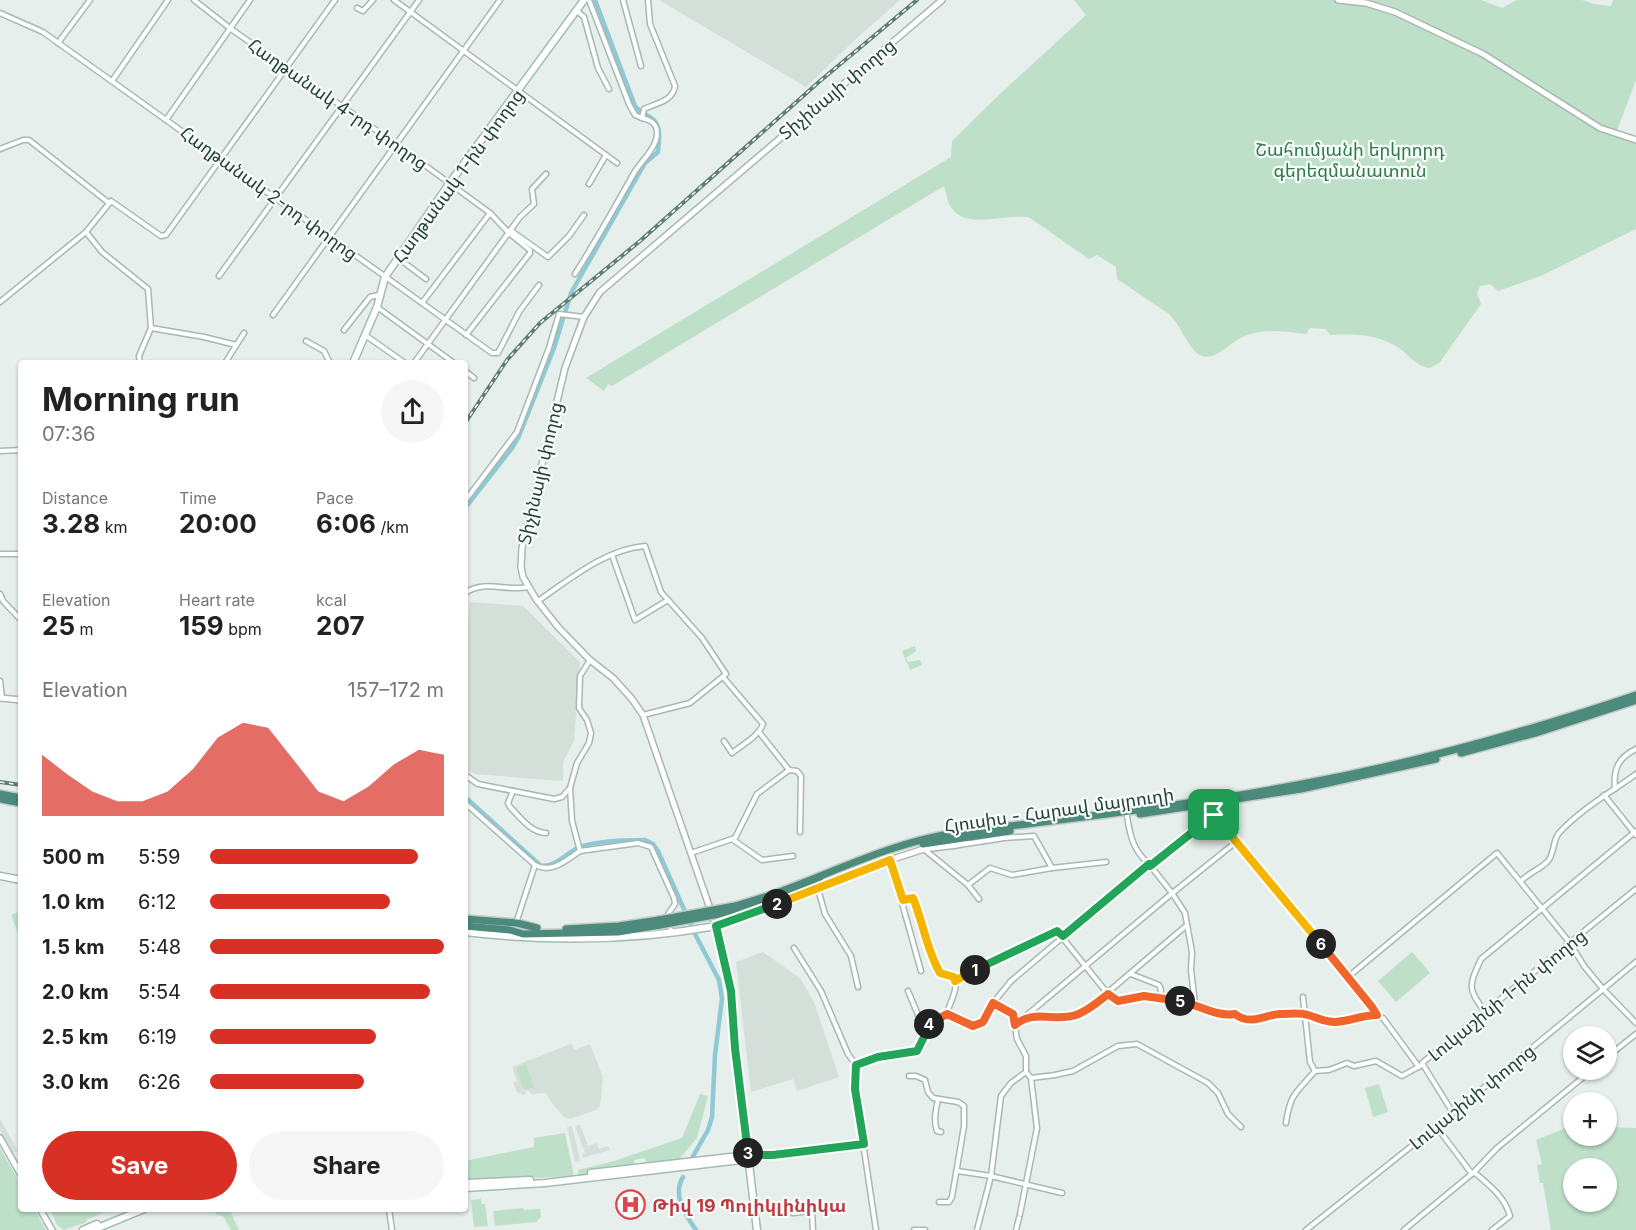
<!DOCTYPE html>
<html lang="en">
<head>
<meta charset="utf-8">
<style>
	body { margin:0; font-family:Inter,"Noto Sans Armenian",sans-serif; background:#f6f6f6; color:#222; height:100vh; display:flex; flex-direction:column; font-size:22px; white-space:nowrap }
	* { box-sizing:border-box; margin:0 }
	p { font-size:20px; color:#767676 }
	.icon { flex:none; width:33px; height:33px; fill:none; stroke:currentColor; stroke-width:2; stroke-linecap:round; stroke-linejoin:round }
	.map { position:relative; flex:1; overflow:hidden }
	.sheet { position:absolute; left:18px; top:360px; width:450px; height:852px; display:flex; flex-direction:column; background:#fff; border-radius:6px; box-shadow:0 2px 4px #0004 }
	.sheet>* { flex:none }
	.buttons { position:absolute; left:1563px; top:1026px; display:grid; gap:12px }
	.buttons a { display:grid; place-items:center; width:54px; height:54px; border-radius:50%; background:#fff; box-shadow:0 2px 4px #0004; font-size:30px }
	.pin { position:absolute; display:grid; place-items:center; width:51px; height:51px; color:#fff; margin:-26px; border-radius:12px; box-shadow:0 3px 9px #0006 }
	.km { position:absolute; width:30px; height:30px; margin:-15px; border-radius:50%; background:#222; color:#fff; font-size:16px; line-height:30px; text-align:center }
	.round { display:grid; place-items:center; flex:none; width:63px; height:63px; border-radius:32px; background:#f6f6f6 }
	.summary { display:flex; align-items:center; justify-content:space-between; height:102px; padding:0 24px }
	h1 { font-size:33px; font-weight:700; line-height:45px }
	.stats { display:grid; grid-template-columns:repeat(3,1fr); gap:9px; height:102px; padding:6px 24px }
	.stats div { display:grid; align-content:center }
	.stats b { font-size:26px; font-weight:700 }
	.stats small { font-size:16px; font-weight:400 }
	.stats p { font-size:16px }
	.chart { height:168px; padding:12px 24px }
	.chart p { display:flex; justify-content:space-between }
	.chart svg { width:100%; height:108px; margin-top:6px; fill:#d93025; opacity:.7 }
	.button { display:flex; gap:12px; margin-top:auto; padding:12px 24px }
	.button a { flex:1; height:69px; border-radius:36px; background:#d93025; color:#fff; font-size:24px; font-weight:700; line-height:69px; text-align:center }
	.button a+a { background:#f6f6f6; color:#222 }
	ul { padding:0 24px; list-style:none; font-size:20px }
	li { display:grid; grid-template-columns:96px 72px 1fr; align-items:center; height:45px }
	li i { height:15px; border-radius:8px; background:#d93025 }
	.map>svg:first-child { display:block }
</style>
</head>
<body>
<div class="map">
<svg width="1636" height="1230" viewBox="0 0 1636 1230">
	<rect width="100%" height="100%" fill="#e6efeb"/>
	<g fill="#d4dfda">
		<polygon points="659,0 900,0 858,37 806,87"/>
		<polygon points="470,602 523,606 580,662 574,741 563,762 563,781 475,774 465,768 465,661"/>
		<polygon points="763,952 800,978 814,1002 839,1077 797,1091 793,1079 751,1092 736,962"/>
		<polygon points="571,1044 574,1050 590,1044 603,1077 600,1106 596,1110 570,1119 564,1117 552,1103 546,1093 531,1094 529,1091 522,1090 526,1092 524,1095 517,1092 513,1082 516,1081 518,1083 512,1067"/>
		<polygon points="0,1119 18,1151 13,1153 0,1130"/>
		<polygon points="580,1125 588,1146 597,1143 599,1149 608,1146 610,1150 583,1158 582,1155 585,1153 575,1126"/>
		<polygon points="572,1126 580,1161 575,1162 567,1127"/>
	</g>
	<g fill="#bfe0c8" fill-rule="evenodd">
		<path d="M1074,0H1481L1502,8L1517,0H1582L1594,4L1611,6L1613,0H1636V80L1615,136L1636,143V229L1541,276L1498,291L1490,284L1480,286L1477,294L1481,304L1440,362L1430,368C1417,367 1409,355 1399,348C1377,334 1355,334 1330,335L1326,329L1310,328L1306,334C1283,331 1259,327 1237,340C1227,346 1213,362 1200,355C1188,349 1180,324 1169,314L1117,279L1116,267L1097,255L1089,259L1030,218C1006,212 964,233 949,204C947,199 946,192 944,186L612,386L608,384L604,391L586,378L951,157L952,141L1002,92L1086,15Z"/>
		<polygon points="915,646 916,651 906,658 908,662 920,660 922,665 910,670 902,651"/>
		<polygon points="21,911 21,933 18,934 11,915"/>
		<polygon points="1412,952 1430,973 1396,1002 1378,981"/>
		<polygon points="526,1064 534,1087 524,1090 516,1068"/>
		<polygon points="1379,1084 1388,1112 1373,1117 1365,1088"/>
		<polygon points="700,1094 708,1096 697,1138 677,1162 647,1168 645,1158 634,1160 635,1169 579,1176 578,1170 614,1161 682,1138"/>
		<path d="M1573,1125L1574,1136H1606L1607,1127L1636,1128V1230H1551L1543,1183H1540L1537,1165L1542,1164L1536,1140ZM1574,1168H1606V1202H1574Z"/>
		<polygon points="565,1133 574,1176 465,1181 465,1161 534,1147 534,1138"/>
		<polygon points="0,1148 21,1185 21,1209 34,1209 46,1230 0,1230"/>
		<polygon points="481,1199 481,1204 485,1204 488,1226 474,1227 471,1200"/>
		<polygon points="523,1208 524,1210 540,1209 541,1217 536,1222 495,1226 493,1211"/>
		<polygon points="50,1209 113,1209 86,1220 87,1222 64,1230 57,1225"/>
		<polygon points="215,1209 226,1209 231,1213 239,1230 231,1230 223,1216 216,1215"/>
	</g>
	<g fill="none" stroke-linecap="round" stroke-linejoin="round">
		<g stroke="#8ec9d4" stroke-width="4.5">
			<path d="M465,508L512,448L519,436L554,348L571,293L645,163L658,152C659,140 662,125 651,118C645,113 639,112 635,106L595,0"/>
			<path d="M465,797L541,866C558,867 568,850 583,846C600,841 627,840 645,840L653,844L658,851L695,934L719,980L722,999L715,1055L712,1117L708,1130L692,1158"/>
			<path d="M683,1177C672,1196 685,1214 696,1230"/>
		</g>
		<defs>
			<g id="minor">
				<polyline points="194,0 231,29 396,144 490,213 509,233 530,250 530,253 466,335"/>
				<polyline points="394,0 617,163"/>
				<path d="M589,0L629,104L635,115L642,118L644,109C657,103 673,101 675,86L650,24L648,0"/>
				<polyline points="623,0 641,66"/>
				<polyline points="357,8 363,11 373,0"/>
				<polyline points="577,11 584,17 598,68 609,89"/>
				<polyline points="0,13 43,32 492,353 498,353 519,312 539,285"/>
				<polyline points="58,43 90,0"/>
				<polyline points="112,81 168,0"/>
				<polyline points="166,120 250,0"/>
				<polyline points="0,149 23,140 29,140 109,203"/>
				<polyline points="589,184 606,155"/>
				<polyline points="510,230 548,257 569,236 584,215"/>
				<polyline points="86,232 102,252 148,289 151,328 139,356 140,363"/>
				<polyline points="398,258 426,279"/>
				<path d="M575,274C596,241 615,207 634,173C641,161 657,148 657,133C657,123 650,120 642,118"/>
				<polyline points="219,276 419,0"/>
				<polyline points="0,302 86,232 111,201 161,236 166,235 335,0"/>
				<polyline points="422,303 490,213"/>
				<polyline points="377,307 454,363"/>
				<polyline points="273,315 500,0"/>
				<polyline points="151,328 204,337 236,345"/>
				<polyline points="344,330 370,297 379,295"/>
				<polyline points="365,335 405,363"/>
				<polyline points="306,341 324,351 330,363"/>
				<polyline points="225,363 244,333"/>
				<polyline points="414,363 520,217 534,204 532,189 546,174"/>
				<polyline points="465,371 474,378"/>
				<polyline points="0,451 21,450"/>
				<polyline points="465,501 517,432 549,348 559,314 584,317"/>
				<polyline points="0,554 21,554"/>
				<polyline points="612,555 635,620 668,600"/>
				<path d="M465,593C485,579 507,592 528,587"/>
				<polyline points="0,594 3,601 21,620"/>
				<path d="M538,601C570,579 606,549 645,546L661,592L702,638L726,674L690,703L643,715"/>
				<path d="M723,677L763,724C759,736 742,745 732,753L724,741"/>
				<polyline points="0,681 2,698"/>
				<polyline points="759,732 789,770 797,771 801,776 800,832"/>
				<polyline points="465,775 478,784 554,799 562,797 569,789"/>
				<path d="M1615,789C1613,769 1618,758 1636,749"/>
				<path d="M513,791L508,803L510,807C521,818 530,832 546,833"/>
				<polyline points="1604,795 1636,835"/>
				<path d="M465,803L535,865C552,874 566,860 580,851L572,821L570,788L577,763L589,743L591,733L587,720L579,708L580,676L590,660"/>
				<polyline points="1193,808 1206,809 1214,814 1348,977 1376,1015"/>
				<polyline points="1214,814 1216,807 1229,803"/>
				<path d="M1127,816C1130,836 1133,850 1149,864"/>
				<polyline points="732,839 735,838 757,794 789,770"/>
				<polyline points="959,845 1004,838 1034,836 1052,868"/>
				<polyline points="925,850 968,885 979,899"/>
				<polyline points="580,851 638,843 651,847 674,898 675,904 668,914 671,933"/>
				<polyline points="691,853 732,839 762,860 793,856"/>
				<polyline points="890,860 921,971"/>
				<polyline points="1150,866 1214,815"/>
				<path d="M1521,881C1529,873 1540,869 1547,862C1555,855 1552,841 1559,833C1581,809 1610,793 1636,774"/>
				<polyline points="968,885 990,868 1012,875 1052,868 1106,862"/>
				<polyline points="818,889 825,914 851,956 858,987"/>
				<path d="M903,900L913,898C923,922 927,951 940,973L954,977C959,991 950,1000 947,1014L923,1026"/>
				<polyline points="517,920 535,865"/>
				<polyline points="794,948 821,991 848,1054 856,1065"/>
				<polyline points="1131,974 1159,985 1161,990 1160,997"/>
				<polyline points="1348,977 1497,853 1570,943 1584,966 1603,989 1636,1023"/>
				<path d="M955,981L1057,931L1108,994L1118,1001C1145,996 1168,997 1194,1004C1209,1009 1219,1017 1235,1014C1248,1024 1257,1018 1271,1016C1280,1014 1294,1013 1303,1014C1313,1015 1320,1021 1330,1022H1342L1369,1015L1383,1018L1419,1067"/>
				<polyline points="1303,997 1310,1062 1315,1071"/>
				<polyline points="993,1003 1013,1014 1017,1039 1026,1056 1026,1072 1031,1078 1037,1128 1020,1214"/>
				<path d="M1485,1012C1467,988 1469,986 1481,959L1636,831"/>
				<polyline points="947,1014 973,1026 983,1022 993,1003 1011,981 1149,864 1172,893 1185,913 1192,952 1191,970 1195,1004"/>
				<polyline points="1023,1017 1074,1016 1087,1010 1187,925"/>
				<polyline points="1015,1025 1170,895 1236,842"/>
				<polyline points="1606,1058 1636,1034"/>
				<polyline points="909,1076 916,1076 925,1080 928,1092 933,1098 958,1102 964,1106 964,1126 952,1197 949,1202 939,1202"/>
				<polyline points="1031,1078 1055,1075 1073,1071 1118,1046 1137,1044 1208,1083 1218,1093 1228,1114 1241,1127"/>
				<path d="M938,1099C936,1110 933,1120 937,1131L941,1132"/>
				<polyline points="1453,1113 1422,1063 1636,889"/>
				<path d="M1286,1123C1290,1094 1296,1093 1315,1071L1329,1070L1347,1063L1354,1066L1376,1061L1402,1076L1420,1066"/>
				<polyline points="1436,1126 1472,1174"/>
				<polyline points="748,1155 773,1155 864,1144"/>
				<polyline points="957,1171 991,1176 1062,1193"/>
				<path d="M1474,1172C1489,1185 1505,1197 1510,1216L1492,1230"/>
				<polyline points="389,1209 392,1230"/>
				<polyline points="812,1211 813,1230"/>
				<polyline points="793,1213 842,1207"/>
				<path d="M876,1230L855,1089L856,1065C864,1062 871,1059 879,1057C900,1052 925,1060 924,1029L908,991"/>
				<polyline points="914,1230 925,1230"/>
				<polyline points="977,1230 991,1176 1001,1096 1011,1083 1026,1072"/>
				<polyline points="1016,1230 1019,1218"/>
				<polyline points="1306,1230 1453,1113 1636,962"/>
				<polyline points="1404,1230 1474,1172 1497,1148 1592,1070"/>
			</g>
			<g id="tertiary">
				<polyline points="942,0 600,292 584,317 565,368 522,548 521,567 523,577 536,599 558,627 590,660 613,678 632,699 643,715 716,926 796,898 890,860 924,849 957,845 967,839"/>
				<polyline points="1338,0 1366,3 1395,12 1483,54 1600,128 1636,140"/>
				<polyline points="0,698 21,700"/>
				<polyline points="0,1138 21,1175"/>
				<polyline points="40,1209 52,1230"/>
			</g>
			<g id="secondary">
				<polyline points="353,363 377,307 385,277 449,184 584,0"/>
				<polyline points="0,876 21,880"/>
				<path d="M465,932C549,942 633,941 716,926L731,991L735,1048L757,1230"/>
				<polyline points="591,1173 748,1155"/>
				<polyline points="465,1183 530,1180"/>
				<polyline points="465,1188 545,1183 749,1159"/>
				<polyline points="83,1230 97,1224"/>
				<polyline points="93,1230 144,1209"/>
			</g>
			<g id="trunk">
				<polyline points="1461,753 1539,732 1634,701"/>
				<polyline points="0,794 21,798"/>
				<polyline points="0,799 21,803"/>
				<polyline points="1140,814 1301,789 1436,759"/>
				<polyline points="923,844 1010,831"/>
				<path d="M768,896C831,874 889,843 955,833C1071,818 1187,806 1302,784C1416,763 1526,732 1636,695"/>
				<polyline points="772,899 820,882"/>
				<polyline points="465,919 517,923 537,928"/>
				<polyline points="465,926 510,930 523,934 618,932 660,925"/>
				<polyline points="566,929 619,926 659,920"/>
			</g>
		</defs>
		<use href="#minor" stroke="#a8b8b2" stroke-width="7"/>
		<use href="#tertiary" stroke="#a8b8b2" stroke-width="8"/>
		<use href="#secondary" stroke="#a4bbb3" stroke-width="9"/>
		<use href="#trunk" stroke="#c2cac8" stroke-width="10"/>
		<use href="#minor" stroke="#fff" stroke-width="4"/>
		<use href="#tertiary" stroke="#fff" stroke-width="5"/>
		<use href="#secondary" stroke="#fff" stroke-width="6"/>
		<use href="#trunk" stroke="#4c8a7c" stroke-width="7"/>
		<defs>
			<g id="rail">
				<polyline points="465,423 507,360 540,323 640,241 820,81 917,0"/>
				<polyline points="0,782 21,785"/>
			</g>
		</defs>
		<use href="#rail" stroke="#5f7d75" stroke-width="4"/>
		<use href="#rail" stroke="#f7fbf9" stroke-width="1.5" stroke-dasharray="4.5" stroke-linecap="butt"/>
		<defs>
			<g id="trunk-bridge">
				<polyline points="659,920 735,906 768,896"/>
				<polyline points="660,925 719,914 772,899"/>
			</g>
		</defs>
		<use href="#trunk-bridge" stroke="#c2cac8" stroke-width="10" stroke-linecap="butt"/>
		<use href="#trunk-bridge" stroke="#4c8a7c" stroke-width="7"/>
	</g>
	<g fill="none" stroke-linecap="round" stroke-linejoin="round">
		<defs>
			<polyline id="split-1" points="975,970 1057,931 1063,936 1149,864 1150,866 1214,815"/>
			<path id="split-2" d="M777,904L890,860L903,900L913,898C923,922 927,951 940,973L954,977L955,981L975,970"/>
			<polyline id="split-3" points="748,1153 735,1048 731,991 716,926 777,904"/>
			<polyline id="split-4" points="748,1153 748,1155 773,1155 864,1144 855,1089 856,1065 878,1057 917,1051 925,1035 923,1026 929,1024"/>
			<path id="split-5" d="M929,1024L947,1014L973,1026L983,1022L993,1003L1013,1014L1015,1025C1033,1009 1055,1022 1076,1015C1088,1011 1098,1002 1108,994L1118,1001L1144,996L1180,1001"/>
			<path id="split-6" d="M1180,1001C1199,1005 1216,1017 1235,1014C1250,1026 1264,1015 1280,1014C1289,1014 1300,1012 1308,1015C1318,1018 1324,1022 1335,1022C1350,1021 1362,1015 1377,1015L1372,1007L1321,944"/>
			<polyline id="split-7" points="1214,815 1321,944"/>
		</defs>
		<use href="#split-1" stroke="#fff" stroke-width="12"/>
		<use href="#split-2" stroke="#fff" stroke-width="12"/>
		<use href="#split-3" stroke="#fff" stroke-width="12"/>
		<use href="#split-4" stroke="#fff" stroke-width="12"/>
		<use href="#split-5" stroke="#fff" stroke-width="12"/>
		<use href="#split-6" stroke="#fff" stroke-width="12"/>
		<use href="#split-7" stroke="#fff" stroke-width="12"/>
		<use href="#split-1" stroke="#22a559" stroke-width="8"/>
		<use href="#split-2" stroke="#f5b400" stroke-width="8"/>
		<use href="#split-3" stroke="#22a559" stroke-width="8"/>
		<use href="#split-4" stroke="#22a559" stroke-width="8"/>
		<use href="#split-5" stroke="#f0652b" stroke-width="8"/>
		<use href="#split-6" stroke="#f0652b" stroke-width="8"/>
		<use href="#split-7" stroke="#f5b400" stroke-width="8"/>
	</g>
	<defs>
		<symbol id="hospital-ring" viewBox="-11 -11 22 22"><circle r="9.5" fill="#f7fbf9" stroke="#e0444e" stroke-width="1.5"/><path d="M-5-5h3v3.5h4V-5h3V5h-3V1.5h-4V5h-3Z" fill="#e0444e"/></symbol>
	</defs>
	<g fill-rule="evenodd">
		<use href="#hospital-ring" x="614" y="1188" width="33" height="33"/>
	</g>
	<g text-anchor="middle" dominant-baseline="central" stroke-width="4.5" stroke-linejoin="round" paint-order="stroke">
		<g font-size="18" fill="#24423a" stroke="#f7fbf9">
			<text transform="translate(837 89) rotate(-40)">Տիչինայի փողոց</text>
			<text transform="translate(338 104) rotate(35)">Հաղթանակ 4-րդ փողոց</text>
			<text transform="translate(458 176) rotate(-54)">Հաղթանակ 1-ին փողոց</text>
			<text transform="translate(269 193) rotate(36)">Հաղթանակ 2-րդ փողոց</text>
			<text transform="translate(540 473) rotate(-77)">Տիչինայի փողոց</text>
			<text transform="translate(1059 810) rotate(-8)">Հյուսիս - Հարավ մայրուղի</text>
			<text transform="translate(1507 995) rotate(-39)">Լուկաշինի 1-ին փողոց</text>
			<text transform="translate(1472 1097) rotate(-39)">Լուկաշինի փողոց</text>
		</g>
		<g font-size="18" fill="#2d7a4b" stroke="#f7fbf9">
			<text x="1350" y="149">Շահումյանի երկրորդ<tspan x="1350" dy="21">գերեզմանատուն</tspan></text>
		</g>
		<g font-size="18" font-weight="bold" fill="#be3a42" stroke="#f7fbf9" text-anchor="start">
			<text x="652" y="1205">Թիվ 19 Պոլիկլինիկա</text>
		</g>
	</g>
</svg>
<div class="buttons">
<a><svg class="icon" aria-label="layers" viewBox="0 0 24 24"><path d="M12 4l9 5-9 5-9-5zM3 14l9 5 9-5"/></svg></a>
<a>+</a>
<a>−</a>
</div>
<div class="pin" style="left:1214px;top:815px;background:#1e9e55"><svg class="icon" aria-label="arrive" viewBox="0 0 24 24"><path d="M6 21V4h12l-3 4 3 4H6"/></svg></div>
<b class="km" style="left:975px;top:970px">1</b>
<b class="km" style="left:777px;top:904px">2</b>
<b class="km" style="left:748px;top:1153px">3</b>
<b class="km" style="left:929px;top:1024px">4</b>
<b class="km" style="left:1180px;top:1001px">5</b>
<b class="km" style="left:1321px;top:944px">6</b>
<section class="sheet">
<div class="summary"><div><h1>Morning run</h1><p>07:36</p></div><a class="round"><svg class="icon" aria-label="share" viewBox="0 0 24 24"><path d="M12 15V3M7 8l5-5 5 5M5 13v7h14v-7"/></svg></a></div>
<div class="stats">
<div><p>Distance</p><b>3.28<small> km</small></b></div>
<div><p>Time</p><b>20:00</b></div>
<div><p>Pace</p><b>6:06<small> /km</small></b></div>
</div>
<div class="stats">
<div><p>Elevation</p><b>25<small> m</small></b></div>
<div><p>Heart rate</p><b>159<small> bpm</small></b></div>
<div><p>kcal</p><b>207</b></div>
</div>
<div class="chart"><p><span>Elevation</span>157–172 m</p>
<svg viewBox="0 0 160 44" preserveAspectRatio="none"><path d="M0 44V19L10 27L20 34L30 38L40 38L50 34L60 25L70 12L80 6L90 8L100 21L110 34L120 38L130 32L140 23L150 17L160 19V44z"/></svg>
</div>
<ul>
<li><b>500 m</b>5:59<i style="width:89%"></i></li>
<li><b>1.0 km</b>6:12<i style="width:77%"></i></li>
<li><b>1.5 km</b>5:48<i style="width:100%"></i></li>
<li><b>2.0 km</b>5:54<i style="width:94%"></i></li>
<li><b>2.5 km</b>6:19<i style="width:71%"></i></li>
<li><b>3.0 km</b>6:26<i style="width:66%"></i></li>
</ul>
<div class="button"><a>Save</a><a>Share</a></div>
</section>
</div>
</body>
</html>
